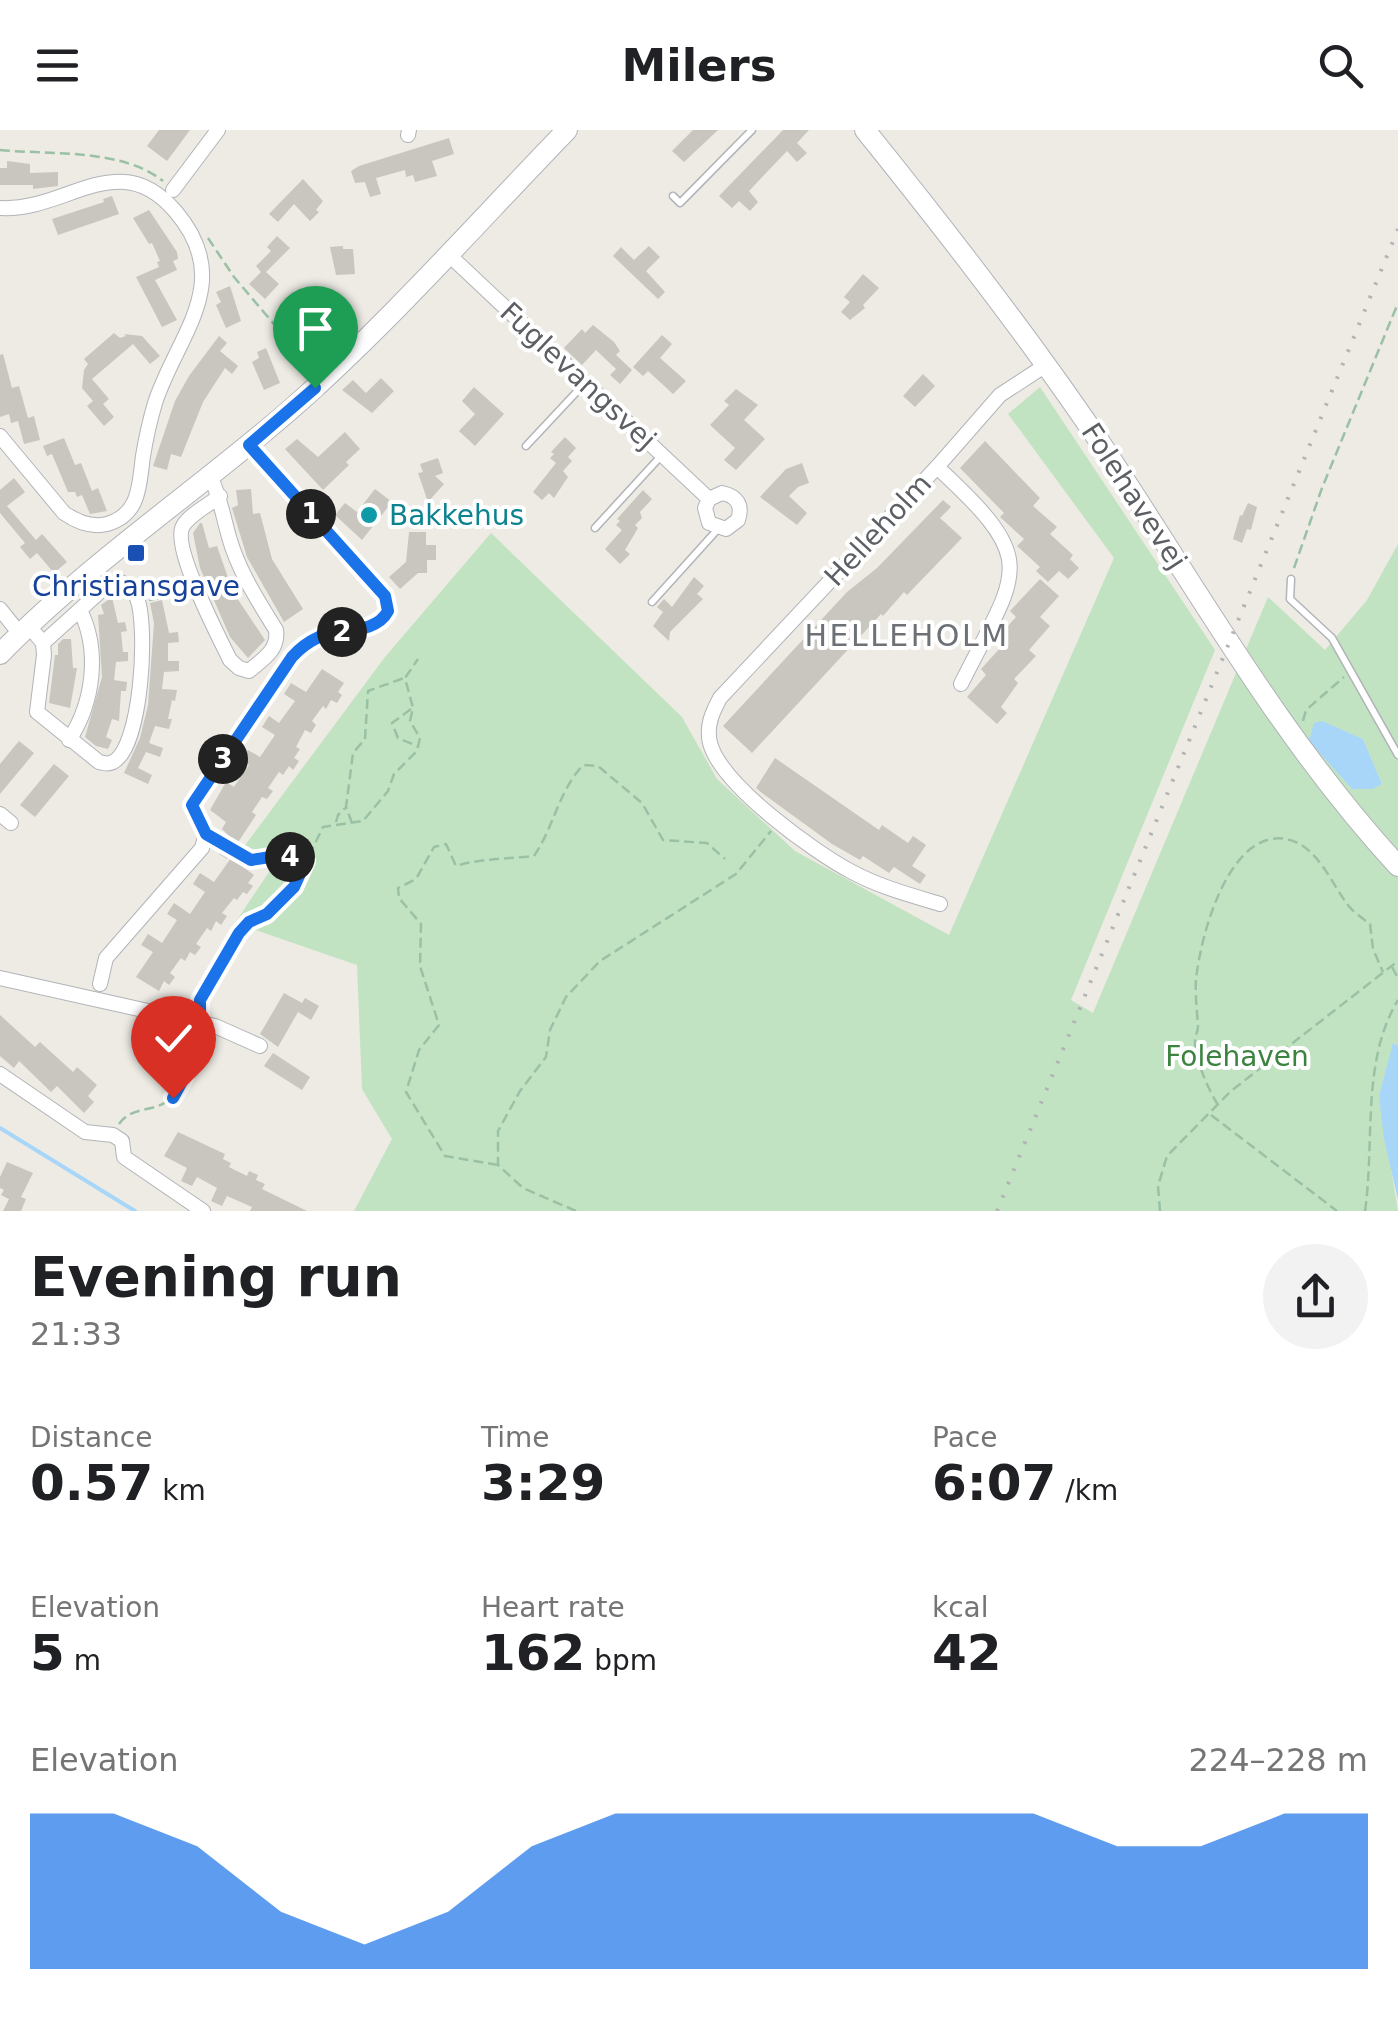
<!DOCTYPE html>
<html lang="en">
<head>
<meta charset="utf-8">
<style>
	body { margin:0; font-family:"DejaVu Sans",sans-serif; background:#f2f2f2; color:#202124; height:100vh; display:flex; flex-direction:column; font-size:38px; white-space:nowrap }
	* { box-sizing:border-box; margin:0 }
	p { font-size:32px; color:#757577 }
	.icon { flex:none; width:55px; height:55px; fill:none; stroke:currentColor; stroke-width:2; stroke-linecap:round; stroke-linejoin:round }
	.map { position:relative; height:1081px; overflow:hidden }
	.panel { display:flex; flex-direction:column; background:#fff; flex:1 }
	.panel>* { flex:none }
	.pin { position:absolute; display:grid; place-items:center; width:85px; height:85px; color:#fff; margin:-102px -42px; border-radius:50% 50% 50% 0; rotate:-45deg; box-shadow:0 0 10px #0007 }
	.pin .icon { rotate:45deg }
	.km { position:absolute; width:50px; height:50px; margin:-25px; border-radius:50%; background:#222; color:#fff; font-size:28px; line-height:50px; text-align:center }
	.round { display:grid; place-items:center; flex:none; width:105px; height:105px; border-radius:52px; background:#f2f2f2 }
	.headline { display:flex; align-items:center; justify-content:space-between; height:170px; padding:0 30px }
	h1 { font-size:55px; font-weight:700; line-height:75px }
	.stats { display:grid; grid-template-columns:repeat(3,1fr); gap:15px; height:170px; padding:10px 30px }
	.stats div { display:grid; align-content:center }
	.stats b { font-size:50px; font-weight:700 }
	.stats small { font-size:28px; font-weight:400 }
	.stats p { font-size:28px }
	.chart { height:280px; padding:20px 30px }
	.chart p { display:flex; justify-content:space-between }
	.chart svg { width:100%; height:180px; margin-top:10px; fill:#1a73e8; opacity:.7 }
	header { display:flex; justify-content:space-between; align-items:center; height:130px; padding:0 30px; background:#fff; font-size:45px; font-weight:700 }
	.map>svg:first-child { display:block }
</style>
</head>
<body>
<header><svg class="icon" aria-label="menu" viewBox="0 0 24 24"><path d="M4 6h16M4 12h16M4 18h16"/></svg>Milers<svg class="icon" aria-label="search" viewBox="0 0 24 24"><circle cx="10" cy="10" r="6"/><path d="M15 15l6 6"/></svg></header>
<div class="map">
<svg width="1398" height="1081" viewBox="0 0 1398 1081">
	<rect width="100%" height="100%" fill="#edebe4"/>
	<path fill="#c2e3c1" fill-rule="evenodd" d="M1040,257L1215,520L1071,870L1093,883L1268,467L1325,520L1367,470L1398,414V915L1394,913L1379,966L1398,1081H354L392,1009L362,959L357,835L235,793L271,739L243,718L385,527L491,403L682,587L717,649L795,721L949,805L1114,428L1008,284ZM1349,603L1363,609L1382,654L1352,659L1310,611L1313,607Z"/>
	<g fill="#a8d6f9">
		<polygon points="1322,591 1363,609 1382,654 1372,659 1352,659 1309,611 1314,593"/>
		<polygon points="1393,913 1398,915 1398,1070 1384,1009 1379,966"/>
	</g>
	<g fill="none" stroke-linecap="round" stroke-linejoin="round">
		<polyline stroke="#a8d6f9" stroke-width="4" points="0,998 135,1081"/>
	</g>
	<g fill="#c9c6c0">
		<polygon points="159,0 190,0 167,31 147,16"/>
		<polygon points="693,0 718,0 684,32 672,21"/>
		<polygon points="783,0 809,0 797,13 807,23 797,32 787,21 749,61 758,72 750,81 739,71 732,78 719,66"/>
		<polygon points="449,8 454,24 432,31 437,46 415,52 413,45 406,47 405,40 376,48 381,64 370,67 365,52 355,53 351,41 359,36"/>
		<polygon points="7,31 30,34 30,43 58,42 58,56 33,59 33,55 0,55 0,38 7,38"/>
		<polygon points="303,49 323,71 316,80 319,82 310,91 294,74 278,92 269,84"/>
		<polygon points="112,66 119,84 58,105 52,89 104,72 103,69"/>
		<polygon points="149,80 177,122 178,129 173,131 177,140 155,150 177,190 162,197 136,147 159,137 157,132 160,131 152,113 149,114 133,88"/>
		<polygon points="277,106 290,118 266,142 279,154 265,169 249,154 261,142 256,136 271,121 267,117"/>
		<polygon points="343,116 343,119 353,119 355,144 336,145 330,117"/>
		<polygon points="649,116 660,127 646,141 665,162 658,169 613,126 621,117 634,130"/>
		<polygon points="863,144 879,158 863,175 865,178 850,190 841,182 850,172 844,167"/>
		<polygon points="230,156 241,191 226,198 216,175 221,172 216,162"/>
		<polygon points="593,195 614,212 620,221 616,225 632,240 620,254 610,245 616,239 596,220 582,235 564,218 582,199 585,203"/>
		<polygon points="114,203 120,208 126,206 124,204 142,206 160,226 150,234 133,214 92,249 109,269 103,274 114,287 104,296 87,276 93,271 82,258 84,240 88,234 84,229"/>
		<polygon points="662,205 672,214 660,228 686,251 673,264 648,241 643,246 633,237"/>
		<polygon points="219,206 227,213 220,221 238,236 232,244 225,238 203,272 181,327 171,324 167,340 153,336 175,271 189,246"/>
		<polygon points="266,218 280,253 264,260 252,232 259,228 257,222"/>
		<polygon points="3,224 12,258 19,256 28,288 34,286 40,310 24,314 18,291 11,293 9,284 0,287 0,225"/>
		<polygon points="923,244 935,256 915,277 903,266"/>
		<polygon points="381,248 394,261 372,283 342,260 353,250 366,263"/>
		<polygon points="474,257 504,284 475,316 459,301 475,284 462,271"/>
		<polygon points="736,259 758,275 744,290 765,309 736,340 724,330 735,318 710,295 729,275 724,271"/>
		<polygon points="345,302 360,319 346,332 349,335 323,360 285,319 297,309 318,327"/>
		<polygon points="565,307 576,318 568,327 572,331 563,341 568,347 554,368 549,363 542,370 533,362 556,333 550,328 554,324 551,322"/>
		<polygon points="64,308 75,335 81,333 92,361 98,358 107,381 90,384 82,365 77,367 75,362 68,362 52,324 47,326 43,316"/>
		<polygon points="985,311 1040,368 1033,376 1057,397 1050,404 1073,425 1070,429 1079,438 1068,449 1059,441 1048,452 1036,441 1040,437 1017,416 1024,409 1000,387 1004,383 960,338"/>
		<polygon points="438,328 443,343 435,346 444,354 428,372 418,343 423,342 420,334"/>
		<polygon points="802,333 809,353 798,357 789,366 807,383 797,395 760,367 786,339"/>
		<polygon points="14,348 25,362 7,376 36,410 42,404 67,432 54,443 37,423 30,429 20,417 25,413 0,383 0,360"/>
		<polygon points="251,359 253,384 260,383 272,429 303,479 284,492 247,427 232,378 238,375 236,360"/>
		<polygon points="375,359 392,372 362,410 335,385 345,373 357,382"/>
		<polygon points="643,360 652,369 640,382 642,388 635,395 638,398 625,420 630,424 620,434 605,419 622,400 616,395 620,391 617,389"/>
		<polygon points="943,370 951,377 940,388 962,408 907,465 904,462 883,486 881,484 752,623 723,596 847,462 877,438"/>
		<polygon points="1248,373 1257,377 1251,400 1247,399 1242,413 1233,409 1240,385 1242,386"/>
		<polygon points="200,393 202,393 209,418 217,416 233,462 265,510 248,528 230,507 200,438 193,403"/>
		<polygon points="409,402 426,402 426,415 436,415 436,430 427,430 427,443 418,443 400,459 389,447 406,432"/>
		<polygon points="694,447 704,456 697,464 703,469 670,502 669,511 653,496 663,482 657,477 664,469 672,477"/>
		<polygon points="1040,449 1059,466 1040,487 1050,496 1029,520 1036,526 1014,549 1018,553 1001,577 1007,583 997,594 967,567 986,545 981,539 1001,517 996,509 1016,487 1010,481"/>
		<polygon points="112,467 118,493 125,492 127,501 121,502 123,522 128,522 128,531 116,532 114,550 127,552 126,561 121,561 119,591 112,589 106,607 112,610 108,619 96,616 85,607 102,547 98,485 104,484 101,475"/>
		<polygon points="162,470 169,503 178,502 179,512 168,513 168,531 179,531 179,541 164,542 162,559 177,560 175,571 172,570 168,589 172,589 169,599 155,596 149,613 163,618 160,627 146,622 138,638 152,645 148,654 124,643 140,608 148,575 154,493 150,473"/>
		<polygon points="63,509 71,509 73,538 77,538 70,578 49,573 55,525 58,525 58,514"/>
		<polygon points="322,539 344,553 338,562 342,565 337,573 331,570 326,579 323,576 312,591 316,595 311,603 305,600 296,617 300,619 294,628 299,631 293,640 289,636 283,645 279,642 268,658 273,661 267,669 262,667 252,682 256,685 227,729 219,724 230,707 222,699 226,692 210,680 226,652 234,657 249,635 241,630 248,620 260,627 275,605 262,597 269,586 279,593 295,571 284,564 291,553 306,562"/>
		<polygon points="19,611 34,623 0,664 0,634"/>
		<polygon points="775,628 879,700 882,695 908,713 913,706 926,715 912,736 926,745 920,754 894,737 889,743 863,726 860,730 832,714 762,663 756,658"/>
		<polygon points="54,634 69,646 35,687 20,675"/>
		<polygon points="231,728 254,745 248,753 253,756 247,764 243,762 237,770 234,768 222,783 227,786 221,795 216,791 211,801 207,798 196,814 201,817 195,825 190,822 185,831 181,828 170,843 175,847 169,855 164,851 159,861 136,847 153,822 141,815 148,804 162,813 177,790 167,784 174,773 190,784 205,762 193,754 200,743 214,752"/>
		<polygon points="284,863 302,873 305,868 319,876 311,890 298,882 278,917 260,904"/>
		<polygon points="0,885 35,917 40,912 73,942 77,937 97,955 88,966 94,972 84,983 57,956 51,962 19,931 14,938 0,926"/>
		<polygon points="273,923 310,947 302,960 264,936"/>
		<polygon points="178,1002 225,1024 223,1029 231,1033 229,1037 247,1046 249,1041 258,1045 256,1050 265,1054 262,1059 307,1081 250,1081 252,1077 227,1066 222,1076 211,1071 217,1058 197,1047 192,1056 181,1051 187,1038 164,1026"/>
		<polygon points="7,1032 33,1043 21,1067 26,1069 21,1081 3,1081 9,1069 1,1065 4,1060 0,1058 0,1047"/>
	</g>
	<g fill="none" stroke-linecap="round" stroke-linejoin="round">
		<defs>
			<g id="lane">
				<polyline points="673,66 680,73 752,0"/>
				<polyline points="526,316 584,254"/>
				<polyline points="595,398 661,326"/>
				<polyline points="1291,449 1290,469 1332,508 1398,625"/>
				<polyline points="652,472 718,399"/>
			</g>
			<g id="street">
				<polyline points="408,5 409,0"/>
				<polyline points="173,60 218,0"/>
				<path d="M0,78C67,82 119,14 176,82C236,153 177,205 155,273C150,290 146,308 143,326C139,354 141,384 107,394C91,398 77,392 64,383L0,306"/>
				<path d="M447,123L709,369L722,363C737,366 743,375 738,390L726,399L709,393L705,378L709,369"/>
				<path d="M937,337C1041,433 1019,438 961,554"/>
				<path d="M210,346C220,366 223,386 229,407C238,440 258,471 276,500C279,520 263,529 249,541L239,538L230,530C219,507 171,416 183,396C190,384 209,375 220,366"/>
				<polyline points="0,479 20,504"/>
				<path d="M29,496L43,513L44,525L37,582L99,632C105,633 107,635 113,632C142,617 148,496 137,468C134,459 128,456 121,452L105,457L43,513"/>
				<path d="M69,610C94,572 100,520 80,480"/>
				<polyline points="0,684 11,693"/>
				<path d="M940,774C910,765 880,757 852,742C814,722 721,655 710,613C706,596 712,583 720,568L937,337L1000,265L1046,235"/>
				<polyline points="0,848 215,896 260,916"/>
				<path d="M100,854L106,828L202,718L206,704L192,675L292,527C300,518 308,511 319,507C341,499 377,504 388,481L385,466L249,315"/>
				<polyline points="0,944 85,1002 113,1005 122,1011 124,1027 203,1081"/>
			</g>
			<g id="secondary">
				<path d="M865,0C944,98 1022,198 1093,302C1192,449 1278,606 1398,736"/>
				<path d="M0,524C88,434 194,363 290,280C388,194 476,94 567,0"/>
			</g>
		</defs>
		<use href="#lane" stroke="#b1b4b8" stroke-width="9"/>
		<use href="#street" stroke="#b1b4b8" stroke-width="16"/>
		<use href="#secondary" stroke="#b0b3b8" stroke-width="22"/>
		<g stroke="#9ac1a5" stroke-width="2.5" stroke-dasharray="10 5" stroke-linecap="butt">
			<path d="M0,20C51,25 121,18 163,51"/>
			<polyline points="208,108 234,147 312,239"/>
			<polyline points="1294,438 1322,358 1398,173"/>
			<polyline points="149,470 185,462"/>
			<polyline points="411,579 392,593 398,608 417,616"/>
			<polyline points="1303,591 1306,580 1344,547"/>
			<polyline points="336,692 338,685 345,678"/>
			<polyline points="352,693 346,677 353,623 365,609 368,561 404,548"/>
			<polyline points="220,710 251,730 277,726 305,731"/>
			<polyline points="1392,837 1398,848"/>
			<polyline points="200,880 200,870 239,803 249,792 267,784 294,757 323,697 363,691 388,661 394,644 417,621 420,608 410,591 413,578 405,548 418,529"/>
			<path d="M1218,975C1208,959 1195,929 1195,911C1195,904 1198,903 1198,896C1197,880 1195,866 1196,850C1200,808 1228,699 1286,709C1316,714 1331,752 1347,774C1353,782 1362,788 1370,794L1373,819L1383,842"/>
			<polyline points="1211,985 1337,1081"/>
			<path d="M119,994C132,975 155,983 170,969C186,956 190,926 195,907"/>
			<path d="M498,1035L445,1026L406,962L419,920L439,895L420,836L421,794L399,768L398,758L416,749L434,717L446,714L456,736C482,728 507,729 534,726C555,695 557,664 583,635L598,636L642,673L663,710L707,713L725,729"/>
			<polyline points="576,1081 523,1058 498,1035 498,1001 520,961 546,927 550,900 566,867 600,831 736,744 771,701"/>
			<polyline points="1160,1081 1158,1056 1167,1026 1231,961 1398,831"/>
			<path d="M1365,1081C1375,1012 1361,931 1398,870"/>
		</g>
		<use href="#lane" stroke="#fff" stroke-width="6"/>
		<use href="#street" stroke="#fff" stroke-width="14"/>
		<use href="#secondary" stroke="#fff" stroke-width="20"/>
		<polyline stroke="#b2b3b3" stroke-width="4" stroke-dasharray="2.5 12" stroke-linecap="butt" points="997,1081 1398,99"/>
	</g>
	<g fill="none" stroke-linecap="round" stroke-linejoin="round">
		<defs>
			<path id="route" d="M173,968L185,946L200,892V870L239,803L249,792L267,784L294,757L306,731L277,726L251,730L206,704L192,675L292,527C300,518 308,512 319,507C341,499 376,504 388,481L385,466L249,315L315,258"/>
		</defs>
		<use href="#route" stroke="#fff" stroke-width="20"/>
		<use href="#route" stroke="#1a73e8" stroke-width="12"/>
	</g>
	<circle fill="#0f9aa8" stroke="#fff" stroke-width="4" cx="369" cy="385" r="10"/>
	<rect fill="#1a4fb4" stroke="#fff" stroke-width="4" x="126" y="413" width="20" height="20" rx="5"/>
	<g text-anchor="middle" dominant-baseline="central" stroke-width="8" stroke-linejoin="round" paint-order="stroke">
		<g font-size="28" fill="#5c5f63" stroke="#fff">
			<text transform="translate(578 246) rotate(43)">Fuglevangsvej</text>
			<text transform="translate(1134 366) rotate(57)">Folehavevej</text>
			<text transform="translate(878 400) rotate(-47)">Helleholm</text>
		</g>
		<g font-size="28" fill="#0d838f" stroke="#fff" text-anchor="start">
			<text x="389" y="385">Bakkehus</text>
		</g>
		<g font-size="28" fill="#164399" stroke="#fff">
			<text x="136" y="456">Christiansgave</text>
		</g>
		<g font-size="28" fill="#3b833e" stroke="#fff">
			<text x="1237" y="926">Folehaven</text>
		</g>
		<g font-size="30" letter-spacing="2.5" fill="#6d7175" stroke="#fff">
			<text x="907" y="505">HELLEHOLM</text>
		</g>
	</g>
</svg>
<div class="pin" style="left:315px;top:258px;background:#1e9e55"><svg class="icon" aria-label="arrive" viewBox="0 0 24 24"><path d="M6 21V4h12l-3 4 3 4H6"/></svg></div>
<div class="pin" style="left:173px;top:968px;background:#d93025"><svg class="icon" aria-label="check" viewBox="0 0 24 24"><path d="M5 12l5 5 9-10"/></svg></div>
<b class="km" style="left:311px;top:384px">1</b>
<b class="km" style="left:342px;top:502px">2</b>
<b class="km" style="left:223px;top:629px">3</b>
<b class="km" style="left:290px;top:727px">4</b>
</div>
<section class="panel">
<div class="headline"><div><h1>Evening run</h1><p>21:33</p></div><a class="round"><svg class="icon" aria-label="share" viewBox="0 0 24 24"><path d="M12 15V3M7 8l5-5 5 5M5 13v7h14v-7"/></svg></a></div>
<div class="stats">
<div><p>Distance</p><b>0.57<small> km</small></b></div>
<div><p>Time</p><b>3:29</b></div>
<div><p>Pace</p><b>6:07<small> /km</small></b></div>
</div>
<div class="stats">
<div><p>Elevation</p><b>5<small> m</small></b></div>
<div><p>Heart rate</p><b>162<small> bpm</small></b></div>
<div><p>kcal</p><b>42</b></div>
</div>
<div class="chart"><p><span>Elevation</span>224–228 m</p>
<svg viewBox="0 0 160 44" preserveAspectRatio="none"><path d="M0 44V6L10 6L20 14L30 30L40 38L50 30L60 14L70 6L80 6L90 6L100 6L110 6L120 6L130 14L140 14L150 6L160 6V44z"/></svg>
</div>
</section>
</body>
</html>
